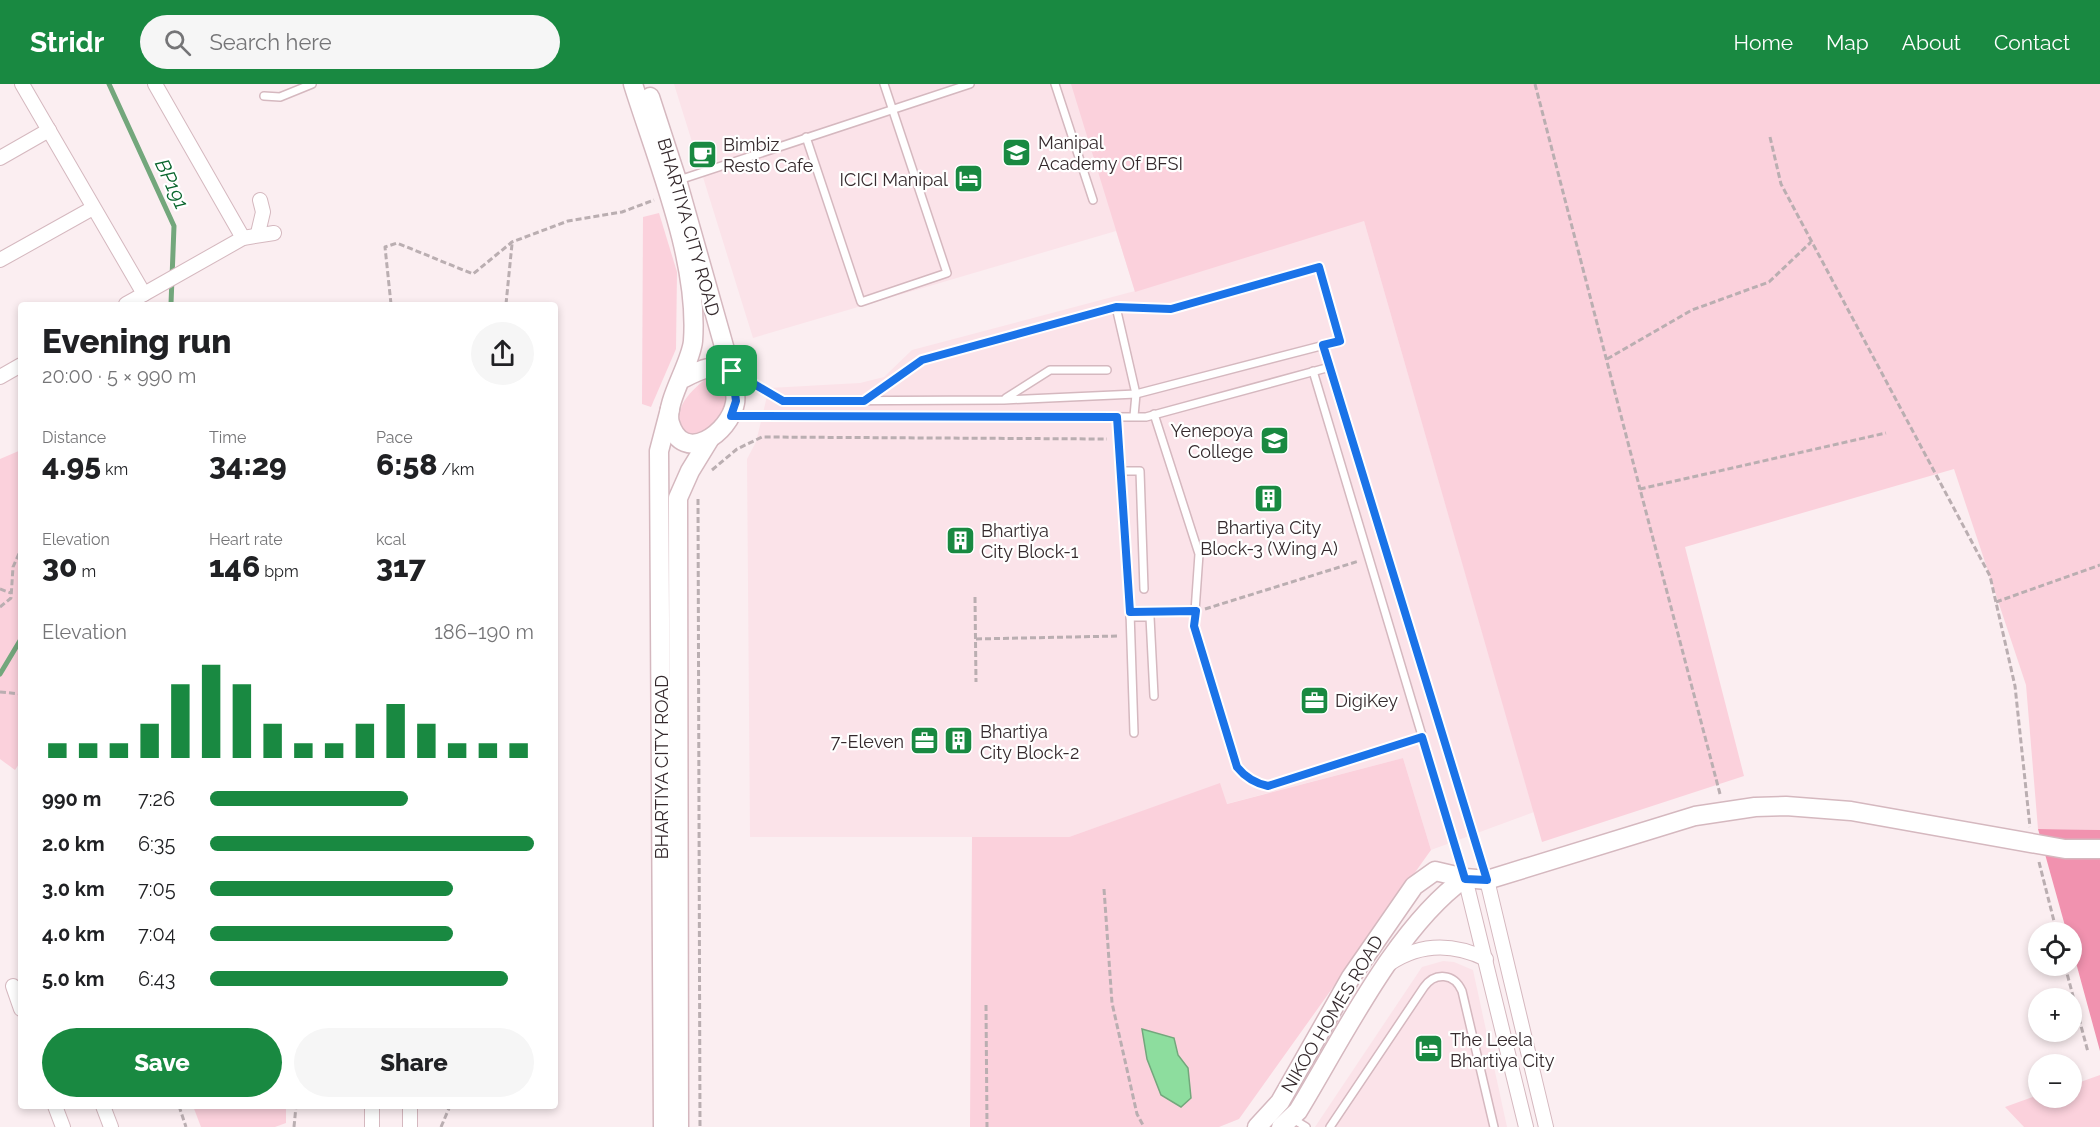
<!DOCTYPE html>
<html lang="en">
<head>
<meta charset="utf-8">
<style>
	body { margin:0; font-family:Raleway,sans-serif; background:#f6f6f6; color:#202124; height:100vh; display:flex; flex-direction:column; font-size:22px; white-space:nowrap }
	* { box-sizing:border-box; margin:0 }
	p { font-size:20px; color:#757577 }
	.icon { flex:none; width:33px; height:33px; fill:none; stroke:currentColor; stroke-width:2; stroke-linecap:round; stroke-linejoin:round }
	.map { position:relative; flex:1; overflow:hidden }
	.side { position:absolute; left:18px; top:218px; width:540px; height:807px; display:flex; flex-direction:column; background:#fff; border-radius:6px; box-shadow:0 3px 9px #0003 }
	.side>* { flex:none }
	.buttons { position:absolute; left:2028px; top:838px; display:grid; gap:12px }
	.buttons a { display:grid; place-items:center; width:54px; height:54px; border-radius:50%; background:#fff; box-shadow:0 3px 9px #0003; font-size:30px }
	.pin { position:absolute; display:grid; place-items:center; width:51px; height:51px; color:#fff; margin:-26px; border-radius:12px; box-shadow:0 3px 9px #0006 }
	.round { display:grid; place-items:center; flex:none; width:63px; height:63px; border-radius:32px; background:#f6f6f6 }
	.overview { display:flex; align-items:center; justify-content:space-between; height:102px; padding:0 24px }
	h1 { font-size:33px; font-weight:800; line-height:45px }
	.figures { display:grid; grid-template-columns:repeat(3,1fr); gap:9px; height:102px; padding:6px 24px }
	.figures div { display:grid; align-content:center }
	.figures b { font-size:30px; font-weight:800 }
	.figures small { font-size:16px; font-weight:400 }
	.figures p { font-size:16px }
	.chart { height:168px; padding:12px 24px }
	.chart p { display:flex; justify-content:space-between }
	.chart svg { width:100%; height:108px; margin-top:6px; stroke:#198941; stroke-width:6 }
	.button { display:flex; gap:12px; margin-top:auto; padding:12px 24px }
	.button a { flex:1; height:69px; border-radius:36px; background:#198941; color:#fff; font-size:24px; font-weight:800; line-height:69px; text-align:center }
	.button a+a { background:#f6f6f6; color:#202124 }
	ul { padding:0 24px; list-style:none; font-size:20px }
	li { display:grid; grid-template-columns:96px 72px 1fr; align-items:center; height:45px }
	li i { height:15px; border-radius:8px; background:#198941 }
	header { display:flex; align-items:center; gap:36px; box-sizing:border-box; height:84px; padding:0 30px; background:#198941; color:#fff }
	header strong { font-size:28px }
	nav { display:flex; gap:33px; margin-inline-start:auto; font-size:21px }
	.search { width:420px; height:54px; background:#f6f6f6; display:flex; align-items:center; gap:15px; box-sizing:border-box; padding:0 21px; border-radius:33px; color:#757577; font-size:22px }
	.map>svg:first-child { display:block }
</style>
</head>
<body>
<header>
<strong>Stridr</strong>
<div class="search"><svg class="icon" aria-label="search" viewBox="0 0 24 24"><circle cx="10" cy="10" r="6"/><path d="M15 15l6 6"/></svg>Search here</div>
<nav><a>Home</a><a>Map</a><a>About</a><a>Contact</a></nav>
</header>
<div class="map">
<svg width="2100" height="1043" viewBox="0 0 2100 1043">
	<rect width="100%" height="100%" fill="#fbeef1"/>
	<g fill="#fbe3e9">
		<polygon points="674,0 1314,0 1364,137 1534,728 1431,766 1403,674 1226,720 1220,700 1069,753 750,753 747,375 756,358 769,304 860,299 884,293 912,266 1135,207 1116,147 753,254"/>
		<polygon points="1443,877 1454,878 1473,886 1507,1043 1315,1043 1422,883"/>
	</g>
	<g fill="#fbd1dc">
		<polygon points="1071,0 2100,0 2100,746 2038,745 2026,601 1954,385 1685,463 1744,692 1542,758 1364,137 1135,208"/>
		<polygon points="659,129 677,188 676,265 651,323 642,320 643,133"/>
		<path d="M707,294L722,295L729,307L728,318L711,345L688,353C667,329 688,309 707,294Z"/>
		<polygon points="21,366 21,677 15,686 0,675 0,375"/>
		<polygon points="1403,674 1431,766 1239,1035 1219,1043 970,1043 972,753 1069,753 1220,699 1227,720"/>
		<polygon points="2100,991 2100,1043 2024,1043 2005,1023 2038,1011 2038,1014 2072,1014 2072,1001"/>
		<polygon points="193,1022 286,1022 286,1039 275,1043 201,1043"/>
	</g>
	<polygon fill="#f192af" points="2038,745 2100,746 2100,967 2072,864 2072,849 2067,849"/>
	<polygon fill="#8ddd9e" stroke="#73a77c" stroke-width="1.5" points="1142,945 1174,954 1178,971 1188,984 1191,1014 1181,1023 1161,1011 1147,975"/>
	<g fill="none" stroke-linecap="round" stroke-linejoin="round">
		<g stroke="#73a77c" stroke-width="5">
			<polyline points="109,0 174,142 171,220"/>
			<polyline points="0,590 21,555"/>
		</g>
		<defs>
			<g id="lane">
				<polyline points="1055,0 1093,116"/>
				<polyline points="264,12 280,13 312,0"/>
				<polyline points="806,53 861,218 947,189 884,0"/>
				<polyline points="679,96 970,0"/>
				<polyline points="1116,223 1136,310 1134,332"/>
				<polyline points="1330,283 1486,794"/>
				<polyline points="1313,287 1464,792"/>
				<polyline points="735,289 783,317 1004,316 1136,310 1340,257 1319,183 1171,225 1116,223 923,276 864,317"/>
				<polyline points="1006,314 1050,286 1107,286"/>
				<path d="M1154,330L1199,470L1194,542L1237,683C1245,693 1254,699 1268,702L1422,653"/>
				<polyline points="731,332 1146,333 1330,283 1323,261"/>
				<polyline points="1117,333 1130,528 1134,649"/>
				<polyline points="1121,387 1140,387 1144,505"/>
				<polyline points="1130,533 1150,533 1154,612"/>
				<polyline points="1293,1035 1306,1043"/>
				<path d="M1330,1043L1424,903C1435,888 1454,889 1462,907L1494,1043"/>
			</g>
			<g id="street">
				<polyline points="22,0 144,210 126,220"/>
				<polyline points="155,0 243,154"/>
				<polyline points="0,74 49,46"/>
				<polyline points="258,149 263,128 260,116"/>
				<polyline points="0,176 93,124"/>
				<polyline points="144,210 243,154 274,149"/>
				<polyline points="0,293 21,281"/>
				<polyline points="1465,794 1526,1043"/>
				<polyline points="1487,796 1546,1043"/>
				<path d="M1389,880C1420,859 1453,859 1486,875"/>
				<polyline points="13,902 21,925"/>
				<polyline points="55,1022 63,1043"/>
				<polyline points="103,1022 111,1043"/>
				<polyline points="410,1022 410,1043"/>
				<polyline points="372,1043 372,1022"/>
			</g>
			<g id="secondary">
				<path d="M633,0C657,77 699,176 693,257C691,280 664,319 670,339C683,382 730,349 735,319C737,310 733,297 731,287C712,279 700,286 682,295"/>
				<polyline points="650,13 677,96 731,287"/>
				<polyline points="663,1043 659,367 670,325"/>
				<polyline points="679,1043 678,414 690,387 709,356"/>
				<polyline points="1257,1043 1280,1018 1351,893 1414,802 1435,787 1465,794 1487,796 1695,732 1755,723 1786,722 1851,727 2065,765 2100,765"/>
				<path d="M1281,1043L1298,1027C1342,955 1396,843 1465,794"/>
			</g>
		</defs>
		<use href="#lane" stroke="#d5b8bf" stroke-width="10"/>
		<use href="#street" stroke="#d5b8bf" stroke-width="16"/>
		<use href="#secondary" stroke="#d5b8bf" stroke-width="21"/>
		<g stroke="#baaeb1" stroke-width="3" stroke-dasharray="6 3" stroke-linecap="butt">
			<polyline points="1535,0 1640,405"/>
			<polyline points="1770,53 1781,100 1990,492 2015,602 2030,743"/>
			<polyline points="391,220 385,163 397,159 473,190 512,158 568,137 622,128 654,116"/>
			<polyline points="506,220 512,160"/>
			<polyline points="1607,275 1692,226 1769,198 1811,158"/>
			<polyline points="712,386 737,365 762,353 1107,355"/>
			<polyline points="698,415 700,1043"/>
			<polyline points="0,505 11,509"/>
			<polyline points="975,513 976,598"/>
			<polyline points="1996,518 2100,481"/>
			<polyline points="0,523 11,514 13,483 21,465"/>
			<polyline points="1205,525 1359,477"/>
			<polyline points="1160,528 1184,527"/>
			<polyline points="976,555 1119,552"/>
			<polyline points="0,608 21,610"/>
			<polyline points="1720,710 1640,405 1886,349"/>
			<polyline points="2039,778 2057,849"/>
			<polyline points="1104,805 1112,919 1137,1030 1144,1043"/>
			<polyline points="2065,882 2088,968"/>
			<polyline points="986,921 987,1043"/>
			<polyline points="179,1022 186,1043"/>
			<polyline points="294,1043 296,1022"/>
			<polyline points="441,1043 450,1022"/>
		</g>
		<use href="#lane" stroke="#fff" stroke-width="7"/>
		<use href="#street" stroke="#fff" stroke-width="14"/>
		<use href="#secondary" stroke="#fff" stroke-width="18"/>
	</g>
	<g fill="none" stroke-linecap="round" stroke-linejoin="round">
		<defs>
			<path id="route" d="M1319,183L1340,257L1323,261L1487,796L1465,795L1422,653L1268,702C1254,699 1245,693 1237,683L1194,542L1196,527L1130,528L1117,333L731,332L736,317L732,287L783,317H864L922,276L1116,223L1171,225Z"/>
		</defs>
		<use href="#route" stroke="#fff" stroke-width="12"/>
		<use href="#route" stroke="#1a73e8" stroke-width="8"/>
	</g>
	<defs>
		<symbol id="university-square" viewBox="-11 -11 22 22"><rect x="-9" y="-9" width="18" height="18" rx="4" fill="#198941" stroke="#fff"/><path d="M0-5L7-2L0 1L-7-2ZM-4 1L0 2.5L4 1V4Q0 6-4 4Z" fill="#fff"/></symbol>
		<symbol id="cafe-square" viewBox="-11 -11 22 22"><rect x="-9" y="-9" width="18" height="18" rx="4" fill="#198941" stroke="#fff"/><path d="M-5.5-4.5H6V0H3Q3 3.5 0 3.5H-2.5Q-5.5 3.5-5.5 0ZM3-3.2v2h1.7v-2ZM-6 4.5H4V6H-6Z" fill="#fff"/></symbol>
		<symbol id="hotel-square" viewBox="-11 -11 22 22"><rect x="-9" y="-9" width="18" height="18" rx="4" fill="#198941" stroke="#fff"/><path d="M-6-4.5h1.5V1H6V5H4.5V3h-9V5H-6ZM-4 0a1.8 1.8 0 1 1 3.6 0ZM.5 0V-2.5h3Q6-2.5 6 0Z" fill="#fff"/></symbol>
		<symbol id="building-square" viewBox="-11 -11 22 22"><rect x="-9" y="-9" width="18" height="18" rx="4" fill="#198941" stroke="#fff"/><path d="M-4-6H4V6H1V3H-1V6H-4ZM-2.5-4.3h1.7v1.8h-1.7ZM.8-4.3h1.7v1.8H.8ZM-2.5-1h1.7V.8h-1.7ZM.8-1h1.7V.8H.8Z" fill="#fff"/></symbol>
		<symbol id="office-square" viewBox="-11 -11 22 22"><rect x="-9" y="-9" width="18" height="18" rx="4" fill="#198941" stroke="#fff"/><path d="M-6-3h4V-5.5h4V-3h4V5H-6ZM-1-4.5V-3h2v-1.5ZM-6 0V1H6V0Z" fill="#fff"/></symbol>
	</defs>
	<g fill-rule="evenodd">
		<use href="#university-square" x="1000" y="52" width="33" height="33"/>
		<use href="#cafe-square" x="686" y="54" width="33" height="33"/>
		<use href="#hotel-square" x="952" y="78" width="33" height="33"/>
		<use href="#university-square" x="1258" y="340" width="33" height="33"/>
		<use href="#building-square" x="1252" y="398" width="33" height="33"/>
		<use href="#building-square" x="944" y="440" width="33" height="33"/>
		<use href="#office-square" x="1298" y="600" width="33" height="33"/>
		<use href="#office-square" x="908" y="640" width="33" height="33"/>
		<use href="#building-square" x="942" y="640" width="33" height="33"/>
		<use href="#hotel-square" x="1412" y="948" width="33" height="33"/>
	</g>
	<g text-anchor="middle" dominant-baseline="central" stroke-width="4.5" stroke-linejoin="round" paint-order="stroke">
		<g font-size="18" fill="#352a2d" stroke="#fff" text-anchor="start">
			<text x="1038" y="58">Manipal<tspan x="1038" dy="21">Academy Of BFSI</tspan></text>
			<text x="723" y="60">Bimbiz<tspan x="723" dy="21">Resto Cafe</tspan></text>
			<text x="948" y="95" text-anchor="end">ICICI Manipal</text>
			<text x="1253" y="346" text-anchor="end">Yenepoya<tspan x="1253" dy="21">College</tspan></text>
			<text x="1269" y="443" text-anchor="middle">Bhartiya City<tspan x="1269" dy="21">Block-3 (Wing A)</tspan></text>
			<text x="981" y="446">Bhartiya<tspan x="981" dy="21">City Block-1</tspan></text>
			<text x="1335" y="616">DigiKey</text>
			<text x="980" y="647">Bhartiya<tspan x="980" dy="21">City Block-2</tspan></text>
			<text x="904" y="657" text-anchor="end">7-Eleven</text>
			<text x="1450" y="955">The Leela<tspan x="1450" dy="21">Bhartiya City</tspan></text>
		</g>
		<g font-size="18" fill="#352a2d" stroke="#fff">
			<text transform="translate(689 143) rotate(74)">BHARTIYA CITY ROAD</text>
			<text transform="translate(661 683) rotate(-90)">BHARTIYA CITY ROAD</text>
			<text transform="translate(1332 930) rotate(-59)">NIKOO HOMES ROAD</text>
		</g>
		<g font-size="20" font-style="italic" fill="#07642b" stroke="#fff">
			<text transform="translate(172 100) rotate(65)">BP191</text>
		</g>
	</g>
</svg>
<div class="buttons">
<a><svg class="icon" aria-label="locate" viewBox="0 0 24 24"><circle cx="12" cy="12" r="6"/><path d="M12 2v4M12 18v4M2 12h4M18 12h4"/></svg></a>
<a>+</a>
<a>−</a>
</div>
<div class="pin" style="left:732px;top:287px;background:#1e9e55"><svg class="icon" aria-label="arrive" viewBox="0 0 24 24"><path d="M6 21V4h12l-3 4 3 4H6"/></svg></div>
<section class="side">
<div class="overview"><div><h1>Evening run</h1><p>20:00 · 5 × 990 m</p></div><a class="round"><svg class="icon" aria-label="share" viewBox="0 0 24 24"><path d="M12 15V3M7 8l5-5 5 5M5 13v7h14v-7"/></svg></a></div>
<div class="figures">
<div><p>Distance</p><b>4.95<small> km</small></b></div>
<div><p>Time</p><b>34:29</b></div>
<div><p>Pace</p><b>6:58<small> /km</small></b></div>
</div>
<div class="figures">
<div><p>Elevation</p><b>30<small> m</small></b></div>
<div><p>Heart rate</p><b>146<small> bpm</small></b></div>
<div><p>kcal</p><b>317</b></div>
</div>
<div class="chart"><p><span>Elevation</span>186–190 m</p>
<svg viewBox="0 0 160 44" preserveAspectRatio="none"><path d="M5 44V38M15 44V38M25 44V38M35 44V30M45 44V14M55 44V6M65 44V14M75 44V30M85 44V38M95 44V38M105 44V30M115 44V22M125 44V30M135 44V38M145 44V38M155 44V38"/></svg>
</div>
<ul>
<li><b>990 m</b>7:26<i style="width:61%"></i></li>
<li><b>2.0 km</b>6:35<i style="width:100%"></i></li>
<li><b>3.0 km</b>7:05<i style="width:75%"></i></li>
<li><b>4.0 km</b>7:04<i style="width:75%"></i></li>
<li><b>5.0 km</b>6:43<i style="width:92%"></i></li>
</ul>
<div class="button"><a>Save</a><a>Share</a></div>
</section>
</div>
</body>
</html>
